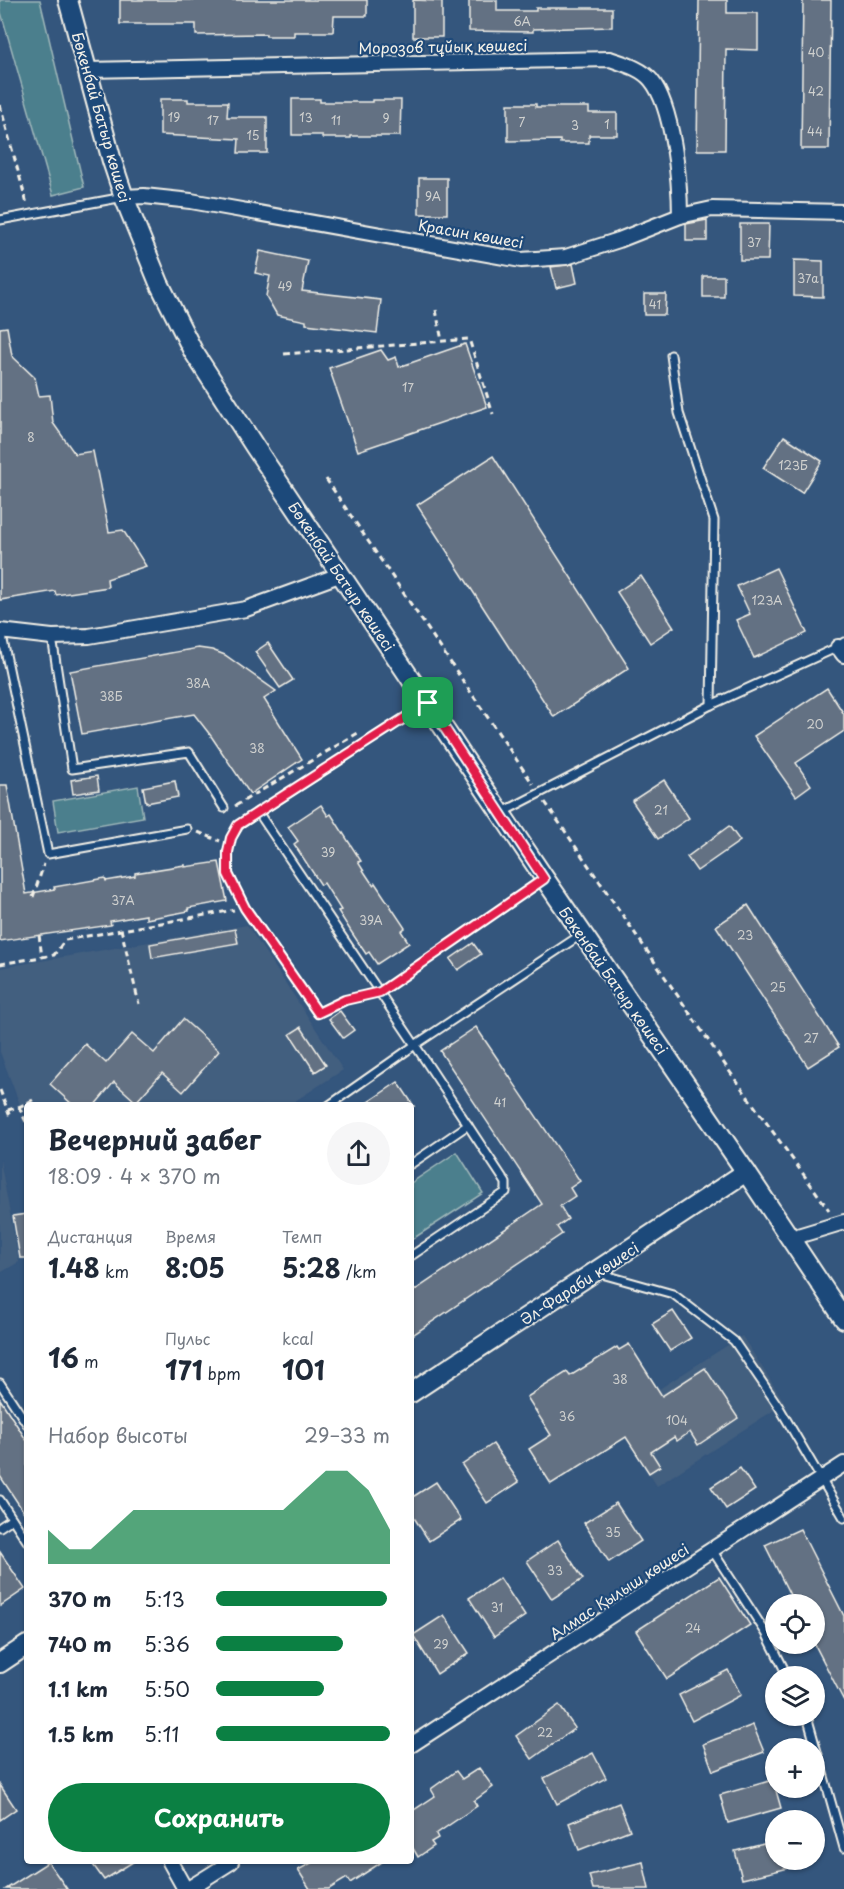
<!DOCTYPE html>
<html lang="ru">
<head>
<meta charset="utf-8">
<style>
	body { margin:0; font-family:"Playpen Sans",sans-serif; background:#f6f6f7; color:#1f2937; height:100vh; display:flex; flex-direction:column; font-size:22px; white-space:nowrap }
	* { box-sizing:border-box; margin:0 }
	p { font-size:20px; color:#747a83 }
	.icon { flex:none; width:33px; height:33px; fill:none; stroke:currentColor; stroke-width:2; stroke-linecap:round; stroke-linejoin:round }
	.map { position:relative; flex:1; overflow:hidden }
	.sheet { position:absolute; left:24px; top:1102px; width:390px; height:762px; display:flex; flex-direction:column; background:#fff; border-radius:6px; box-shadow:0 2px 4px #0004 }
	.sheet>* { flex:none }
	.buttons { position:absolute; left:765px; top:1594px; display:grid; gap:12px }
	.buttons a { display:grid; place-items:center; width:60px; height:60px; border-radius:50%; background:#fff; box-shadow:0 2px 4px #0004; font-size:30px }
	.pin { position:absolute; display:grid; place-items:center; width:51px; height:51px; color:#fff; margin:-26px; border-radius:12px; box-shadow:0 3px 9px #0006 }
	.round { display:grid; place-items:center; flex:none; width:63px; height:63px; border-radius:32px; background:#f6f6f7 }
	.head { display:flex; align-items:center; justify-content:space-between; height:102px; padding:0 24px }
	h1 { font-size:27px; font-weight:700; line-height:45px }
	.metrics { display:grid; grid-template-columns:repeat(3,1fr); gap:9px; height:102px; padding:6px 24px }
	.metrics div { display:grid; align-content:center }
	.metrics b { font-size:26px; font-weight:700 }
	.metrics small { font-size:16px; font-weight:400 }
	.metrics p { font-size:16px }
	.chart { height:168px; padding:12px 24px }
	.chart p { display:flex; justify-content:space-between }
	.chart svg { width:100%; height:108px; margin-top:6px; fill:#0b8043; opacity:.7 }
	.button { display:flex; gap:12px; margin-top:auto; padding:12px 24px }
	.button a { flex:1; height:69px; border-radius:36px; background:#0b8043; color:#fff; font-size:24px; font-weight:700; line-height:69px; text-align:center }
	ul { padding:0 24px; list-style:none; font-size:20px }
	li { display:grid; grid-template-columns:96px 72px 1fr; align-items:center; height:45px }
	li i { height:15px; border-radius:8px; background:#0b8043 }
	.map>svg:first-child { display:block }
</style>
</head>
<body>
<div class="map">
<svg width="844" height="1889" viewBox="0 0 844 1889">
	<rect width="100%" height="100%" fill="#34567d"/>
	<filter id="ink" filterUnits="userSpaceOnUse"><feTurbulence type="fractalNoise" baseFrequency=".0167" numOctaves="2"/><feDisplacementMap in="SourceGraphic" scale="12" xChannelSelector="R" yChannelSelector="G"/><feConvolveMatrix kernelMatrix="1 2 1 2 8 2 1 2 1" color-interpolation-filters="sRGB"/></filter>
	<g filter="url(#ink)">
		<g fill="#425e7f">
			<polygon points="247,925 343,1070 289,1105 27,1106 27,1116 22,1110 0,1052 0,968"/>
			<polygon points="0,1160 19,1262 0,1273"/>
			<polygon points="742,1336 785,1403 657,1486 614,1418"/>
		</g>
		<g fill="#4b7f8d" stroke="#a0b8ba" stroke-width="1.5">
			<polygon points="0,0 40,0 84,187 53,195 0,9"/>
			<polygon points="138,786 143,817 58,832 53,801"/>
			<polygon points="457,1152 483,1193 411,1240 411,1183"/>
		</g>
		<g fill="#647183" stroke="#f4f1e8" stroke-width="1.5">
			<polygon points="120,0 367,0 367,16 334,16 333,32 294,32 294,36 266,36 266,34 196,35 196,24 120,24"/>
			<polygon points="413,0 442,1 442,37 413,37"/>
			<polygon points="469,0 497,0 497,11 536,11 536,8 612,8 612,27 533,29 533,32 469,31"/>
			<polygon points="699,0 727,0 727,13 758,13 758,50 726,49 725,150 697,150"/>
			<polygon points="803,0 831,0 829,149 801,149"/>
			<polygon points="160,99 188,99 188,102 228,102 227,117 267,117 267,153 238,153 239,139 160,135"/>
			<polygon points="292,99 320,99 320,102 372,102 372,100 401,100 400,136 351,136 351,138 322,138 322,135 292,135"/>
			<polygon points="508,104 536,104 536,107 589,107 589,113 617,113 617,135 589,135 589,143 560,143 560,140 508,141"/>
			<rect x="419" y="178" width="28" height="36"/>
			<polygon points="707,220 707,241 686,241 686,224"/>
			<polygon points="740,224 769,224 768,260 740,260"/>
			<polygon points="260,251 308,261 302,291 381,300 377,333 306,324 306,321 277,315 266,296 270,276 255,273"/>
			<polygon points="794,260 823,261 823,297 794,296"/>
			<polygon points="573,264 577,283 556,288 551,267"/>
			<rect x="703" y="276" width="21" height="21"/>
			<polygon points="644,294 666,294 665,315 644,315"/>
			<polygon points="7,327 12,356 35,378 39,396 50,395 53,423 75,454 93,451 109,532 123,530 146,566 107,579 108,587 56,595 55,591 0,600 0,328"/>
			<polygon points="465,344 487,407 358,451 329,368 381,350 388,360 396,357 399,367"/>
			<polygon points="784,436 822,461 802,493 763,468"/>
			<polygon points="493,456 629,668 554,717 417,505"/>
			<polygon points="776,568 807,633 754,658 736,620 750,614 737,586"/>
			<polygon points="641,576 674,627 650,643 617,592"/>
			<polygon points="268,643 293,680 280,688 255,652"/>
			<polygon points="198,648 212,650 225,655 276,691 264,699 302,759 250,794 211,736 194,714 82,734 70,671"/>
			<polygon points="827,688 844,714 844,731 796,763 811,785 796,796 754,736"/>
			<polygon points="97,776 99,790 73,794 71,780"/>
			<polygon points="664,780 689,818 658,839 632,801"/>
			<polygon points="175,781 178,797 146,803 143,787"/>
			<polygon points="0,785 7,785 26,894 55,889 54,887 105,878 106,881 135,876 135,873 185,865 185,867 219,862 227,901 188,908 189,911 146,919 146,915 110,921 111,925 0,941"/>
			<polygon points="321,805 328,816 331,814 361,861 358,862 365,873 373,885 375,883 405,928 401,931 409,943 377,964 369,952 366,954 352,933 338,911 341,910 324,883 321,885 294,844 298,841 288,827"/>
			<polygon points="729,826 740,841 697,871 687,857"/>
			<polygon points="748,905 839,1047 808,1067 716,926"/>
			<polygon points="235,929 238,943 152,958 150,944"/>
			<polygon points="473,943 481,954 458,970 450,959"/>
			<polygon points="340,1011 354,1030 343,1038 329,1019"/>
			<polygon points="183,1019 219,1051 183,1092 162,1073 136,1102 114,1082 94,1106 74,1106 50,1084 85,1044 106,1063 132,1034 154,1053"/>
			<polygon points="301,1027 326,1065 315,1072 290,1034"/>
			<polygon points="476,1027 580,1181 570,1188 575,1196 560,1206 568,1219 557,1227 562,1234 411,1336 411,1293 542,1204 440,1051"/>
			<polygon points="398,1082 414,1106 362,1106"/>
			<polygon points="26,1214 27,1258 20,1258 13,1216"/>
			<polygon points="673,1311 691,1338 670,1351 652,1324"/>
			<polygon points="629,1344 662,1396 705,1368 738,1418 698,1445 690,1432 677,1441 674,1437 651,1452 660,1466 649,1473 626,1437 551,1484 529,1449 551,1435 527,1397 567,1372 570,1376 617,1347 619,1350"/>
			<polygon points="0,1399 27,1441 27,1517 0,1476"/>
			<polygon points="493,1444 519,1482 487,1503 462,1465"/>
			<polygon points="740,1468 755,1490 726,1509 711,1487"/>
			<polygon points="436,1482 461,1520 429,1541 411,1513 411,1498"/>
			<polygon points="616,1503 641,1541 609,1562 584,1523"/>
			<polygon points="800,1529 844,1616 844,1701 814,1643 814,1605 795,1605 765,1545"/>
			<polygon points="558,1540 583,1579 552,1599 527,1561"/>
			<polygon points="0,1552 25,1589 0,1606"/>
			<polygon points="719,1577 750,1625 667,1679 636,1631"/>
			<polygon points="500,1578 525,1616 494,1637 469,1598"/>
			<polygon points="444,1615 469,1653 437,1674 413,1635"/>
			<polygon points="728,1670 741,1695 692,1721 679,1695"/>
			<polygon points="559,1705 575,1728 532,1759 516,1736"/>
			<polygon points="753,1725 764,1752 713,1771 703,1744"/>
			<polygon points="593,1753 606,1778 557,1804 544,1778"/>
			<polygon points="479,1768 493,1787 474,1801 477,1806 436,1834 438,1838 431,1842 434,1846 418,1857 411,1845 411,1812 435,1796 431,1789 456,1771 462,1779"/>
			<polygon points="773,1780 781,1808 728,1823 720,1795"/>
			<polygon points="0,1785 16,1809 0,1820"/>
			<polygon points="619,1803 630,1830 579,1850 569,1823"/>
			<polygon points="776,1841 776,1860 802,1860 802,1865 742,1879 735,1851"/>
			<polygon points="48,1862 67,1889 6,1889"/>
			<polygon points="91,1862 133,1862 104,1880"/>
			<polygon points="313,1862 382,1862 350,1883 347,1878 329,1889 310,1889 298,1870"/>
			<polygon points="643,1862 649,1889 593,1889 589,1875"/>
		</g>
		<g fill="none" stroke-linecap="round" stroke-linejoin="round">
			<defs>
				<g id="lane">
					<polyline points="0,220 124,197"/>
					<polyline points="671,355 679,413 714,520 711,705"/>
					<polyline points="1,631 48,854 187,829"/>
					<polyline points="52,637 72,769 189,752 224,808"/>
					<polyline points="426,704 239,825 231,838 228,852 228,874 245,908 318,1013 345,1000 380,992 544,879"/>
					<polyline points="258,812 415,1045 328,1106"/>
					<polyline points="503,812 711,705 838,647 844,642"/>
					<polyline points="411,1164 468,1125"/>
					<polyline points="411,1256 506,1192 506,1183 415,1045 582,934"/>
					<polyline points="598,1273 673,1294 734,1341 779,1407 844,1518"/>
					<polyline points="0,1383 27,1424"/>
					<polyline points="0,1500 27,1541"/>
					<polyline points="0,1527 12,1519"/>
					<polyline points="712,1550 766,1633 788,1677"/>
					<polyline points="807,1716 844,1848"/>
				</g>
				<g id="street">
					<path d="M88,70L610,59C624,64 641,68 651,80C673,106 680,183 680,216"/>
					<polyline points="124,197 144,196 191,201 521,260 566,257 619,240 680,216 712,209 844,212"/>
					<polyline points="0,631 52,637 89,636 246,609 342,574"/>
					<polyline points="838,647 844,655"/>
					<polyline points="791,1238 844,1222"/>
					<polyline points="411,1745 844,1464"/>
					<polyline points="170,1862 185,1889"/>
					<polyline points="188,1889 231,1862"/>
				</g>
				<g id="secondary">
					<polyline points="68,0 112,161 124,197 159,283 193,351 255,447 545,879 746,1172 844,1319"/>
					<polyline points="411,1393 746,1172"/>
					<polyline points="0,1663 27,1645"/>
				</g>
			</defs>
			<use href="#lane" stroke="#f4f1e8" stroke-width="11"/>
			<use href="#street" stroke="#f4f1e8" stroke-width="18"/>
			<use href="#secondary" stroke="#f4f1e8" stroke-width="22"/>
			<g stroke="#f4f1e8" stroke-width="3" stroke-dasharray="6 4.5" stroke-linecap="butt">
				<polyline points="0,105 27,204"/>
				<polyline points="436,310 442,341"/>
				<polyline points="284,354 469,339 493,414"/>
				<polyline points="326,479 533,784"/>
				<polyline points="545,802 730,1072 829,1210"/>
				<polyline points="235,806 358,733"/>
				<polyline points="198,832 220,841"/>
				<polyline points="33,897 44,864"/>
				<polyline points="121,929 139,1004"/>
				<polyline points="39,935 42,957"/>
				<polyline points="0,964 54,955 65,940 234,910"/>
				<polyline points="0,1090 10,1117"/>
				<polyline points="19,1107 27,1124"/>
				<polyline points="8,1110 21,1106 35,1099"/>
			</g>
			<use href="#lane" stroke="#1f4a7a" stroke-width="7"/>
			<use href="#street" stroke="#1f4a7a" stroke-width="14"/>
			<use href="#secondary" stroke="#1f4a7a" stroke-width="18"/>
		</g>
	</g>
	<g fill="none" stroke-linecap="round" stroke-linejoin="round" filter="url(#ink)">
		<defs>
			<polygon id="route" points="428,703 544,879 380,992 345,1000 318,1013 245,908 228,874 228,852 231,838 238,825"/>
		</defs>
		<use href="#route" stroke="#fff" stroke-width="12"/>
		<use href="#route" stroke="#e11d48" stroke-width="8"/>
	</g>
	<g text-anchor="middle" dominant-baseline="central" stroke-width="4.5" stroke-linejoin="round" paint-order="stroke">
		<g font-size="12" fill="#d0d1cf">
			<text x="522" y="21">6А</text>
			<text x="816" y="52">40</text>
			<text x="816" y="91">42</text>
			<text x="174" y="117">19</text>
			<text x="306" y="117">13</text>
			<text x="386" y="118">9</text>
			<text x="213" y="120">17</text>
			<text x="336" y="120">11</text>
			<text x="522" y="122">7</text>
			<text x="607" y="124">1</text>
			<text x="575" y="125">3</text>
			<text x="815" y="131">44</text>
			<text x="253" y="135">15</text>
			<text x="433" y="196">9А</text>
			<text x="754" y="242">37</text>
			<text x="808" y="278">37а</text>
			<text x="285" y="286">49</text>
			<text x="655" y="304">41</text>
			<text x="408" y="387">17</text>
			<text x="31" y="437">8</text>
			<text x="793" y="465">123Б</text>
			<text x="767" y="600">123А</text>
			<text x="198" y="683">38А</text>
			<text x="111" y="696">38Б</text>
			<text x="815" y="724">20</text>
			<text x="257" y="748">38</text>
			<text x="661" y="810">21</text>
			<text x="328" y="852">39</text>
			<text x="123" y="900">37А</text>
			<text x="371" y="920">39А</text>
			<text x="745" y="935">23</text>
			<text x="778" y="987">25</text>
			<text x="811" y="1038">27</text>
			<text x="500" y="1102">41</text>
			<text x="620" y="1379">38</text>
			<text x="567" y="1416">36</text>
			<text x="677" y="1420">104</text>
			<text x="613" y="1532">35</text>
			<text x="555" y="1570">33</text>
			<text x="497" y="1607">31</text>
			<text x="693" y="1628">24</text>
			<text x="441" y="1644">29</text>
			<text x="545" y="1732">22</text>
		</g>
		<g font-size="15" fill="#f4f1e8" stroke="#1f4a7a">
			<text transform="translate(443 46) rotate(-1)">Морозов тұйық көшесі</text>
			<text transform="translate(102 117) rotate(74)">Бөкенбай Батыр көшесі</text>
			<text transform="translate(471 233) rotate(10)">Красин көшесі</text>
			<text transform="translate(342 576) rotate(56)">Бөкенбай Батыр көшесі</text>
			<text transform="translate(614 980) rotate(55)">Бөкенбай Батыр көшесі</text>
			<text transform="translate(579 1283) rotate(-33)">Әл-Фараби көшесі</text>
			<text transform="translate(619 1591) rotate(-33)">Алмас Қылыш көшесі</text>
		</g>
	</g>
</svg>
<div class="buttons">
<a><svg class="icon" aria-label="locate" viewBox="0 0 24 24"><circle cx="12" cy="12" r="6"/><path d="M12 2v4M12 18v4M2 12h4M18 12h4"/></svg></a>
<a><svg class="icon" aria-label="layers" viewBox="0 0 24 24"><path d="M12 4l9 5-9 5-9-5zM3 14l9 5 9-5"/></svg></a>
<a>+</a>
<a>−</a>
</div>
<div class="pin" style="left:428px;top:703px;background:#1e9e55"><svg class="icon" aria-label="arrive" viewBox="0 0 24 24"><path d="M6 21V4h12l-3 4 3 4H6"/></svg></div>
<section class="sheet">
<div class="head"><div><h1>Вечерний забег</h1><p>18:09 · 4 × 370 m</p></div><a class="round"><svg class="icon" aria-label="share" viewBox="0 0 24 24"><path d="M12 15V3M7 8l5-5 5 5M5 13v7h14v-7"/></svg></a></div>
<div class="metrics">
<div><p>Дистанция</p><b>1.48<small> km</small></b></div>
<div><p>Время</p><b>8:05</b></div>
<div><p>Темп</p><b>5:28<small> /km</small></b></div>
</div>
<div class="metrics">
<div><b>16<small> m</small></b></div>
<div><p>Пульс</p><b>171<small> bpm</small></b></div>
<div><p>kcal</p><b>101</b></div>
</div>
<div class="chart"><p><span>Набор высоты</span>29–33 m</p>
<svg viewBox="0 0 160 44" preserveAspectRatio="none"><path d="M0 44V30L10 38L20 38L30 30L40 22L50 22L60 22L70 22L80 22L90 22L100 22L110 22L120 14L130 6L140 6L150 14L160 30V44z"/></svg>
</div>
<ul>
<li><b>370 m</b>5:13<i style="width:98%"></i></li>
<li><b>740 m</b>5:36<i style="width:73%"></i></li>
<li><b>1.1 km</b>5:50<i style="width:62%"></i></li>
<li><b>1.5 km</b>5:11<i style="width:100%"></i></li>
</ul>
<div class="button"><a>Сохранить</a></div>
</section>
</div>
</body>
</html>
